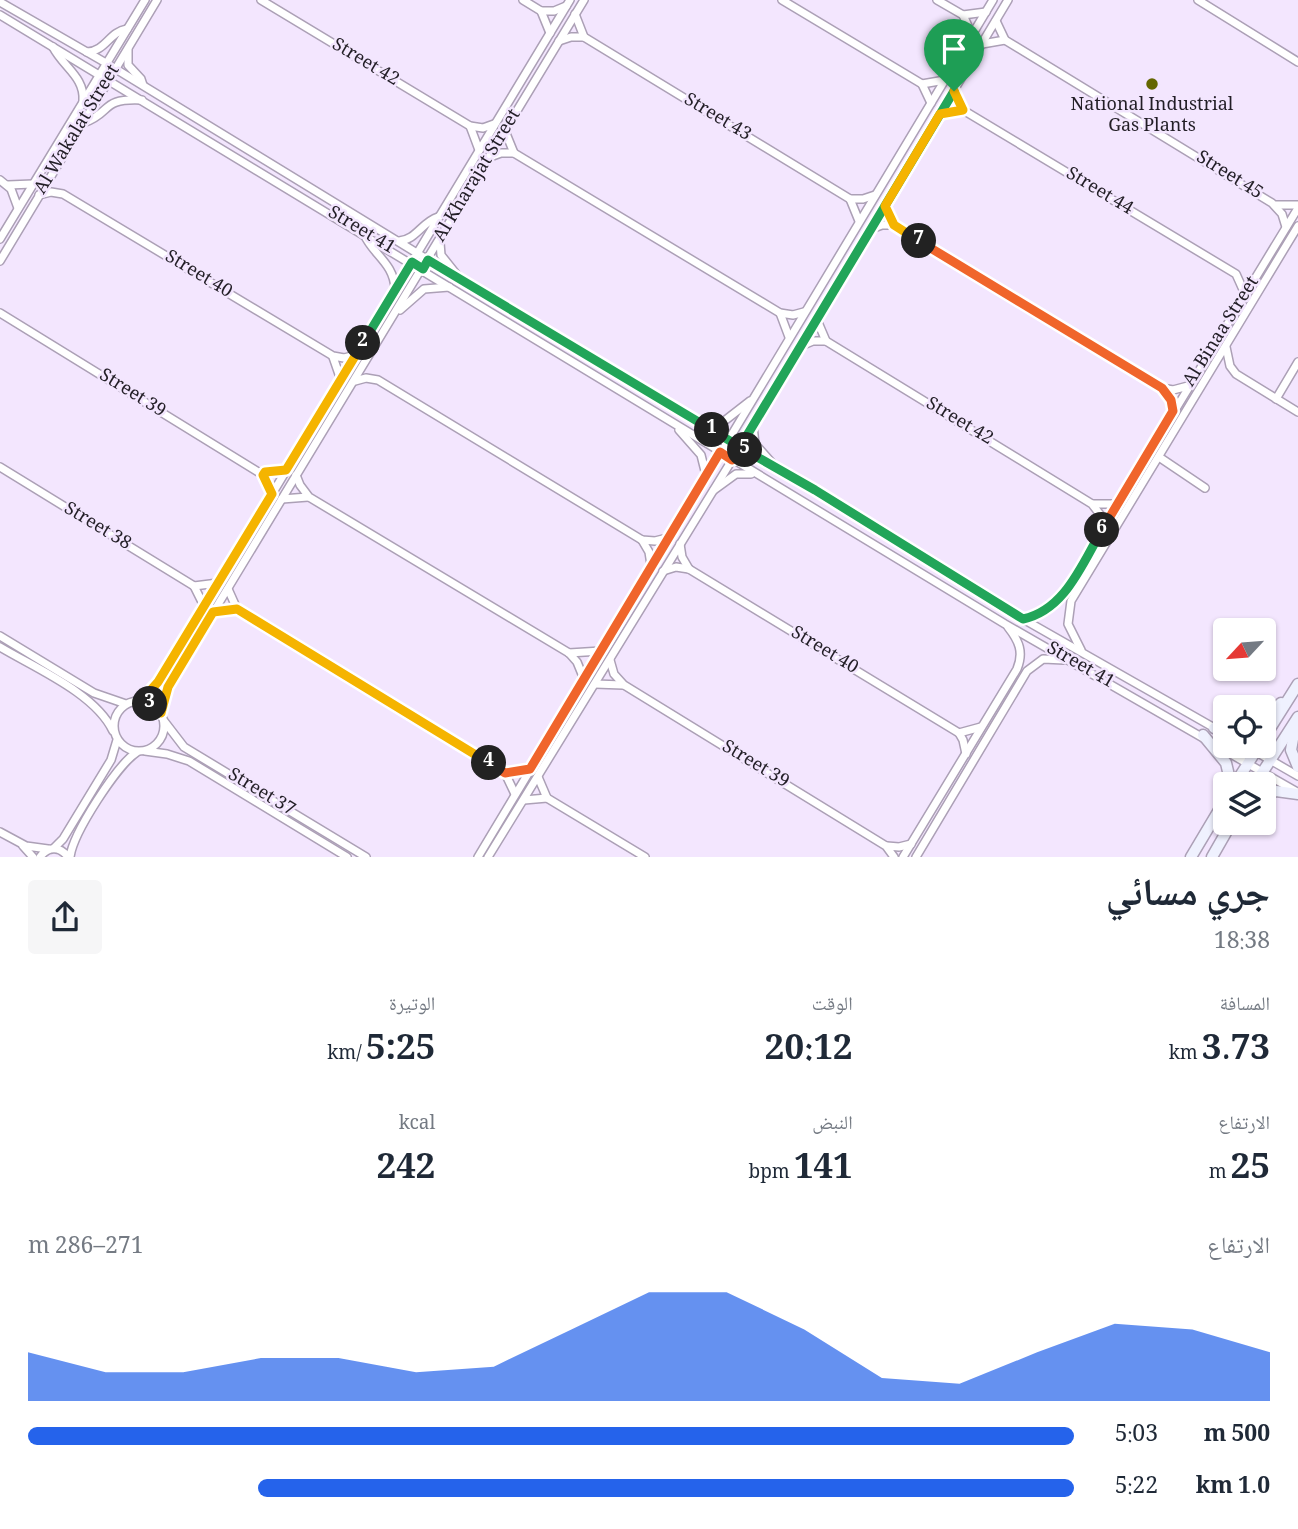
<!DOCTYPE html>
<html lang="ar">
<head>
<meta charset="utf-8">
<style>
	body { margin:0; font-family:Georgia,"Noto Naskh Arabic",serif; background:#f6f6f7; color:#1f2937; direction:rtl; height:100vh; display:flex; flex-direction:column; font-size:26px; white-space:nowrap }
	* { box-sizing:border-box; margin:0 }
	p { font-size:23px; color:#747a83 }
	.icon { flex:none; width:38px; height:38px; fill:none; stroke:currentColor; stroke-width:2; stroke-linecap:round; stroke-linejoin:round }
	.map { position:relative; height:857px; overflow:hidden; direction:ltr }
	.drawer { display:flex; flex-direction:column; background:#fff; flex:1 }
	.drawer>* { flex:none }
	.needle { width:46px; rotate:244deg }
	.buttons { position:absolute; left:1213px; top:618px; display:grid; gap:14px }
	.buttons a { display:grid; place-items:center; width:63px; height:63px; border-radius:7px; background:#fff; box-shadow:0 2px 5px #0004; font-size:35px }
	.pin { position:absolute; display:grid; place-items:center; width:60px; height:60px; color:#fff; margin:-72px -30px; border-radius:50% 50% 50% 0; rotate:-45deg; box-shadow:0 0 7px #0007 }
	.pin .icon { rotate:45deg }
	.km { position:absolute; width:35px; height:35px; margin:-18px; border-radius:50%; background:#222; color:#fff; font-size:19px; line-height:35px; text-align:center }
	.round { display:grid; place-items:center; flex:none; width:74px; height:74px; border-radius:7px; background:#f6f6f7 }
	.summary { display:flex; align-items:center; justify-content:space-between; height:119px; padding:0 28px }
	h1 { font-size:38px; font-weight:700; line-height:52px }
	.metrics { display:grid; grid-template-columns:repeat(3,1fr); gap:10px; height:119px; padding:7px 28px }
	.metrics div { display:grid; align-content:center }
	.metrics b { font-size:35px; font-weight:700 }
	.metrics small { font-size:19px; font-weight:400 }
	.metrics p { font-size:19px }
	.chart { height:196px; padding:14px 28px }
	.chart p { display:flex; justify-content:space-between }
	.chart svg { width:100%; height:126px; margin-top:7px; fill:#2563eb; opacity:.7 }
	ul { padding:0 28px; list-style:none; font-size:23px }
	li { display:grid; grid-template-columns:112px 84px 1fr; align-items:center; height:52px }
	li i { height:18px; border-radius:9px; background:#2563eb }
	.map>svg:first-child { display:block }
</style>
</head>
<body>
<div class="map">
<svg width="1298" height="857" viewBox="0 0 1298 857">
	<rect width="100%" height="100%" fill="#f3e6fe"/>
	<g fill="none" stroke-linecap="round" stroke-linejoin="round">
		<defs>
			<g id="street">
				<polyline points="261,0 470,126 483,128 494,124"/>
				<polyline points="523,0 541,11 550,33"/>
				<polyline points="782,0 922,84 931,103"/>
				<polyline points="937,0 963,15 972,35"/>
				<polyline points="1198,0 1298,62"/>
				<polyline points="0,2 106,63 461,280 815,490 1023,619 1218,730"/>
				<polyline points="541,11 554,11 566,6"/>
				<polyline points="575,14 584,37 850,199 859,221"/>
				<polyline points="0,15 1005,624 1297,792"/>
				<polyline points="963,15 986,12"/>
				<polyline points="996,21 1005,40 1272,203 1282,214 1286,227"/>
				<polyline points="559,41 571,37 584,37"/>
				<polyline points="982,44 1005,40"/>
				<path d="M53,47C63,67 85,77 83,101"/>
				<polyline points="128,50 128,65 141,79 143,85"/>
				<path d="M87,52C106,51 109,32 127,29"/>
				<polyline points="922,84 945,80"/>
				<polyline points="954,91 963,110 1236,274 1245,294"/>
				<polyline points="940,114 963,110"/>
				<path d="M83,123C113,113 99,98 142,100"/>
				<polyline points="470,126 479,150"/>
				<polyline points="505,131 514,153 780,313 793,315 804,312"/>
				<polyline points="490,157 501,153 514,153"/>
				<polyline points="0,180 11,189 18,208"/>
				<polyline points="8,185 33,184"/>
				<polyline points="39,195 51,192 63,194 333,356 344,358 356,355"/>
				<polyline points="850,199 863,199 875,195"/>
				<polyline points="1276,205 1298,205"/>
				<polyline points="885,206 894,225 1162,388 1173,390 1188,386"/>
				<polyline points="871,229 882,225 894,225"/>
				<path d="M364,234C373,255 394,263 395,289"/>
				<polyline points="0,239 145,0"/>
				<path d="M399,241C416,240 422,222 438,217"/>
				<polyline points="440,243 441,255 461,280"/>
				<polyline points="0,261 157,0"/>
				<polyline points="400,310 424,289 449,287"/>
				<polyline points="0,313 263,475 272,493"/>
				<polyline points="780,313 789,337"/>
				<polyline points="817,320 826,341 1092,504 1102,517 1104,527"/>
				<polyline points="801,346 813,341 826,341"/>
				<polyline points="1226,347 1230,366 1236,374 1298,412"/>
				<polyline points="333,357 341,380"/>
				<polyline points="355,381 366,378 378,380 642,540 655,541 667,538"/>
				<polyline points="1163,388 1171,400 1173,411"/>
				<polyline points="1276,399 1298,362"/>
				<polyline points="706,425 723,422 750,401"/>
				<polyline points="753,426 755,444 772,463"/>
				<polyline points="679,430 701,455 706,475"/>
				<polyline points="1159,457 1205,488"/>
				<polyline points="0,467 194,586 204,606"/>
				<polyline points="263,475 265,473 286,470"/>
				<polyline points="296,475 300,485 309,497 569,653 577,662 584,679"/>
				<polyline points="714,490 736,474 751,474"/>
				<polyline points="282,499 308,497"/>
				<polyline points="1093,504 1118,504"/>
				<polyline points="642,540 649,552 651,565"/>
				<polyline points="680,544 682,557 689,569"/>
				<polyline points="663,571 676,567 689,569 959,733 963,740 966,754"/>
				<polyline points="194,586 218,583"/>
				<polyline points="228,589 237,609 505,773 515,794"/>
				<polyline points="214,612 237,609"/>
				<polyline points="1024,619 1046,611 1062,596 1298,208"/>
				<polyline points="0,636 94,693 126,704"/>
				<path d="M0,647C35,668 95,693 113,731"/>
				<polyline points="1081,650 1068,624 1071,601 1298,226"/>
				<polyline points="569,653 601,651"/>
				<polyline points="610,660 614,674 624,685 886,846 894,857"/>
				<polyline points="595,684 623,685"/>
				<circle cx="139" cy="726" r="25"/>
				<polyline points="141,701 158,683 570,0"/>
				<polyline points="161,713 168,687 584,0"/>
				<polyline points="164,721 184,747 366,857"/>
				<polyline points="959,733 981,727"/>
				<polyline points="1246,746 1298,776"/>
				<polyline points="145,751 167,754 189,761 347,857"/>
				<polyline points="505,773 528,769"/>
				<polyline points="538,777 547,798 645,857"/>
				<polyline points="524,800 547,798"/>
				<polyline points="0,832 26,846 48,849"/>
				<polyline points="23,846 33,857"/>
				<polyline points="887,846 899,847 911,844"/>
				<polyline points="54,848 63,839 111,760 117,740"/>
				<path d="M40,857C48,846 60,846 68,857"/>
				<path d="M70,857C73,833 117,765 137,752"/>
				<polyline points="478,857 993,0"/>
				<polyline points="488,857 740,447 1008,0"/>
				<path d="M903,857L1017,669C1024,652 1019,641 1008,627"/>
				<polyline points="916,857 1027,671 1043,659 1064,660"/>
			</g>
			<g id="secondary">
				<polyline points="1264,721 1281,703"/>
				<polyline points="1214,728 1225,730"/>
				<polyline points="1295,728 1291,750 1298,767"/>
				<polyline points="1203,735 1226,763 1231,784"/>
				<polyline points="1264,738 1298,684"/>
				<polyline points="1235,784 1259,746"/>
				<polyline points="1255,784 1298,717"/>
				<polyline points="1264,796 1276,791 1298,794"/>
				<polyline points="1191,857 1225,800"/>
				<polyline points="1212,857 1232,822"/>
			</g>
		</defs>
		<use href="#street" stroke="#aca0b6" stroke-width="10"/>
		<use href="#secondary" stroke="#aca0b6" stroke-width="13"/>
		<use href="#street" stroke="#fff" stroke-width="7"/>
		<use href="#secondary" stroke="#eff1fe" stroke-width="10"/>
	</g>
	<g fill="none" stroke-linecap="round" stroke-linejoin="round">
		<defs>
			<polyline id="split-1" points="712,430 740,447 954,91"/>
			<polyline id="split-2" points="363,343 412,262 423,269 428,260 712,430"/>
			<polyline id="split-3" points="150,704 141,701 158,682 272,494 263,475 265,472 286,470 363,343"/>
			<polyline id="split-4" points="150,704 161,713 168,687 213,612 237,609 489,763"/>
			<polyline id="split-5" points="489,763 505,773 530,769 720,452 732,460 740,447 745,450"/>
			<path id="split-6" d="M745,450L815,490L1023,619C1065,610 1082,564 1102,530"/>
			<polyline id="split-7" points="919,241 1162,388 1171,400 1173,411 1102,530"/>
			<polyline id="split-8" points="919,241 894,225 885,206 940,114 963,110 954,91"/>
		</defs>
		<use href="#split-1" stroke="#fff" stroke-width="14"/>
		<use href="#split-2" stroke="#fff" stroke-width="14"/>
		<use href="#split-3" stroke="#fff" stroke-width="14"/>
		<use href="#split-4" stroke="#fff" stroke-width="14"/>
		<use href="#split-5" stroke="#fff" stroke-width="14"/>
		<use href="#split-6" stroke="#fff" stroke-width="14"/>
		<use href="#split-7" stroke="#fff" stroke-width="14"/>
		<use href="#split-8" stroke="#fff" stroke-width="14"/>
		<use href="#split-1" stroke="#22a559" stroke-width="9"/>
		<use href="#split-2" stroke="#22a559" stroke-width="9"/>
		<use href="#split-3" stroke="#f5b400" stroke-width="9"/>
		<use href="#split-4" stroke="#f5b400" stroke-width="9"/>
		<use href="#split-5" stroke="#f0652b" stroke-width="9"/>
		<use href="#split-6" stroke="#22a559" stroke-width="9"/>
		<use href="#split-7" stroke="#f0652b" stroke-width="9"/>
		<use href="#split-8" stroke="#f5b400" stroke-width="9"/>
	</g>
	<circle fill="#646600" stroke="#f3e6fe" stroke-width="2.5" cx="1152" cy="84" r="7"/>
	<g text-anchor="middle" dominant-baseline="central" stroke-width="5" stroke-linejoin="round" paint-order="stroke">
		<g font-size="18" fill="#221e26" stroke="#f3e6fe">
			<text transform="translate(365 63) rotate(31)">Street 42</text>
			<text transform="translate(717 118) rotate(31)">Street 43</text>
			<text transform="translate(78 130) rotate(-59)">Al Wakalat Street</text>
			<text transform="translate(478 176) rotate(-59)">Al Kharajat Street</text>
			<text transform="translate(1229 176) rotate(32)">Street 45</text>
			<text transform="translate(1099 192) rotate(31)">Street 44</text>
			<text transform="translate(361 231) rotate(31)">Street 41</text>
			<text transform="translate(198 275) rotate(31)">Street 40</text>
			<text transform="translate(1222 332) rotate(-58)">Al Binaa Street</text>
			<text transform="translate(132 394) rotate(32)">Street 39</text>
			<text transform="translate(959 422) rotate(31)">Street 42</text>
			<text transform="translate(97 527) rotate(31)">Street 38</text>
			<text transform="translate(824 651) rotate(31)">Street 40</text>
			<text transform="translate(1080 666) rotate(30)">Street 41</text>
			<text transform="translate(755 765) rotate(31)">Street 39</text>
			<text transform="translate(261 793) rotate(31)">Street 37</text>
		</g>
		<g font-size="18" fill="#221e26" stroke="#f3e6fe">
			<text x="1152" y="106">National Industrial<tspan x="1152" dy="21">Gas Plants</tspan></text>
		</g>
	</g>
</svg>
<div class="buttons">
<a><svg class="needle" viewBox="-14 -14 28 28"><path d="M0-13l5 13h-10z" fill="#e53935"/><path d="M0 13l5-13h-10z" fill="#747a83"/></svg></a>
<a><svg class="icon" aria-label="locate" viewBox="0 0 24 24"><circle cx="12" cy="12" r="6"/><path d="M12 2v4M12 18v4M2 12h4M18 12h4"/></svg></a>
<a><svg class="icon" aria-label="layers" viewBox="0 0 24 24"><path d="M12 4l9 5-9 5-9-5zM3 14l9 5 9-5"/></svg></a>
</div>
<div class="pin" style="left:954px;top:91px;background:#1e9e55"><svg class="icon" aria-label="arrive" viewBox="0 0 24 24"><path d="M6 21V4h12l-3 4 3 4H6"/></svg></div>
<b class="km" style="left:712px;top:430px">1</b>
<b class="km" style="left:363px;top:343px">2</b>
<b class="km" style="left:150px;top:704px">3</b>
<b class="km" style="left:489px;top:763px">4</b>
<b class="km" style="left:745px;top:450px">5</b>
<b class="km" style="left:1102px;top:530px">6</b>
<b class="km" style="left:919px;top:241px">7</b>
</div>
<section class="drawer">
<div class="summary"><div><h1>جري مسائي</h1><p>18:38</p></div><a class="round"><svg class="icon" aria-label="share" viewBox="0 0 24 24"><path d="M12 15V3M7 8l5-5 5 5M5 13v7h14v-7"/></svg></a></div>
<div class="metrics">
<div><p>المسافة</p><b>3.73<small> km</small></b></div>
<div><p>الوقت</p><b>20:12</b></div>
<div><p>الوتيرة</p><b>5:25<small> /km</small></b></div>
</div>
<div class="metrics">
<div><p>الارتفاع</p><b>25<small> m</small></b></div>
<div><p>النبض</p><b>141<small> bpm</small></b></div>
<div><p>kcal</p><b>242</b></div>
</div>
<div class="chart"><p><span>الارتفاع</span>271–286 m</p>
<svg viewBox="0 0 160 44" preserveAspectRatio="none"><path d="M0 44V27L10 34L20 34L30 29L40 29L50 34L60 32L70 19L80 6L90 6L100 19L110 36L120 38L130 27L140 17L150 19L160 27V44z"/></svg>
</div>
<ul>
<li><b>500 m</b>5:03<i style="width:100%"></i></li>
<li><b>1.0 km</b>5:22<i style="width:78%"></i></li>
</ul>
</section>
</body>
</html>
